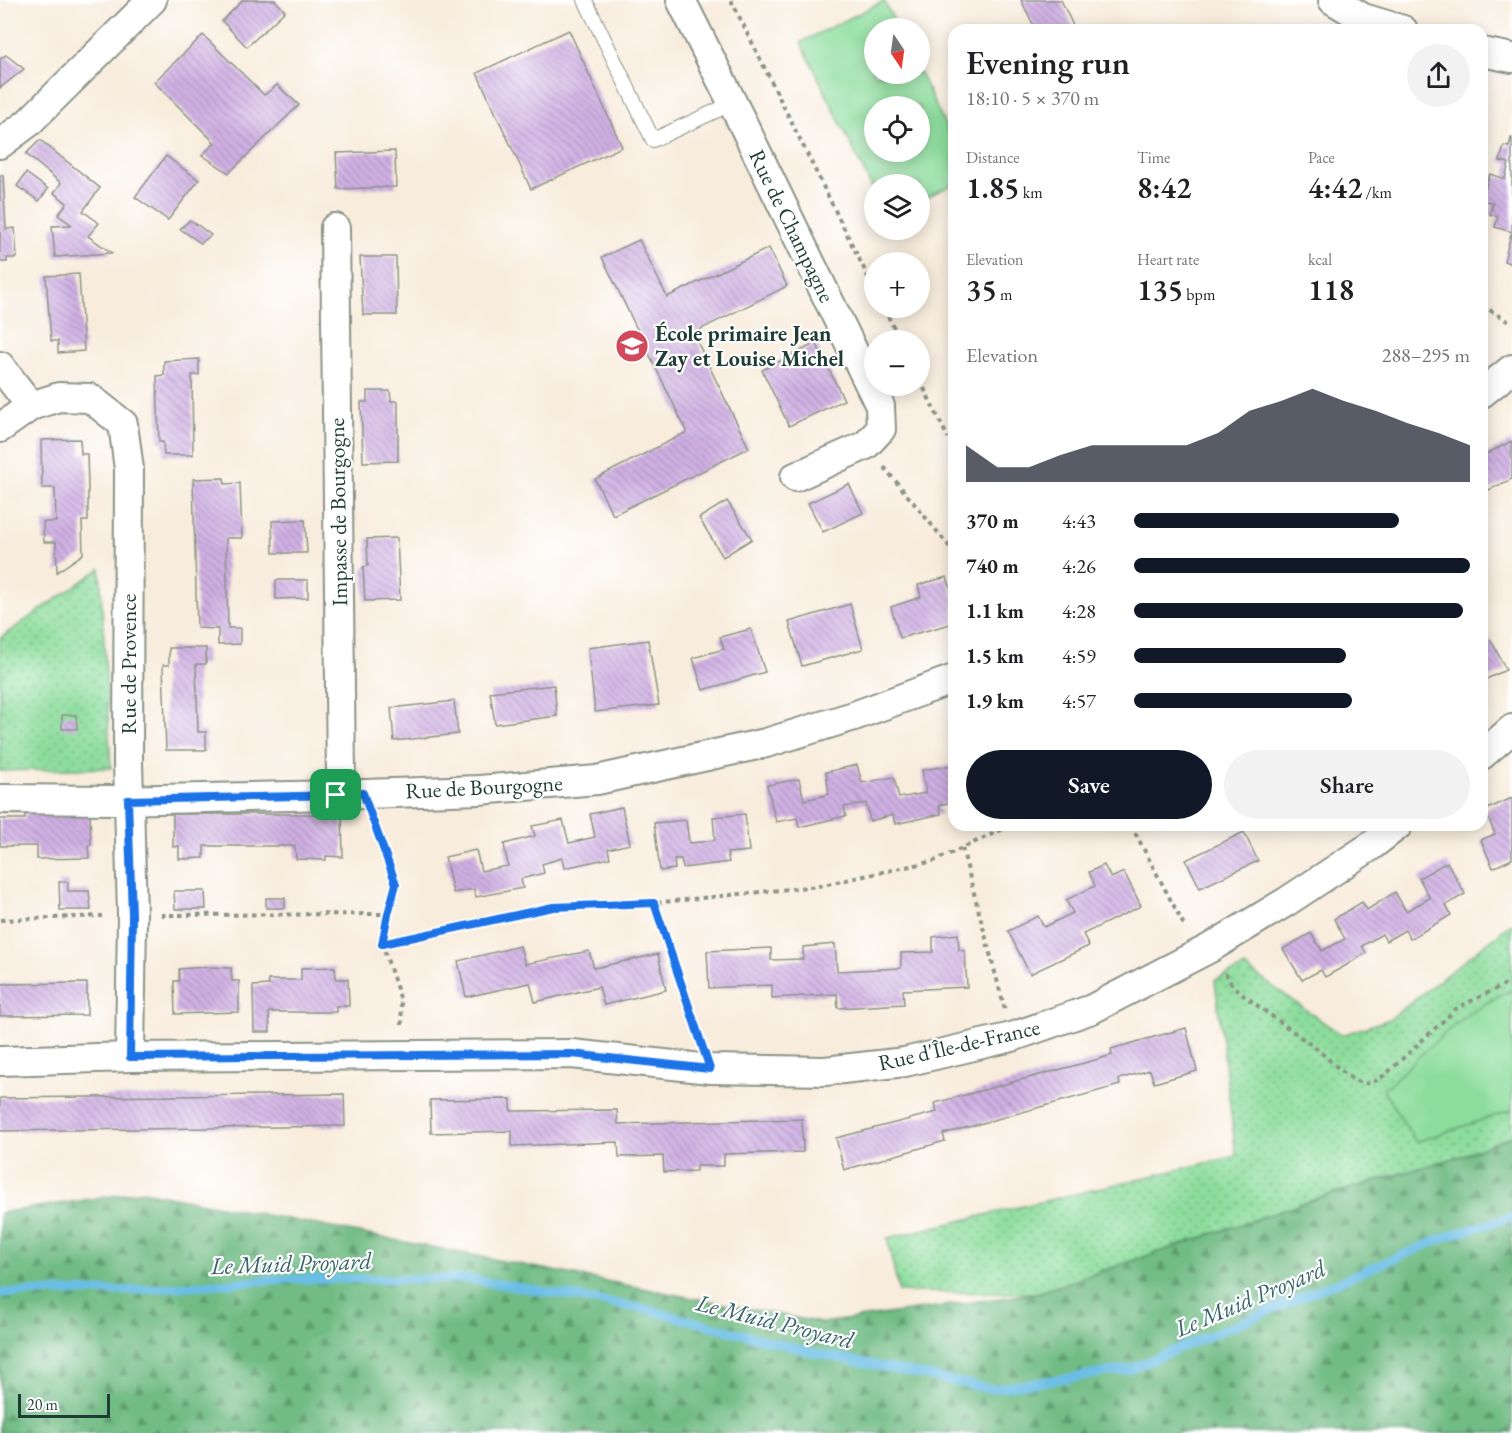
<!DOCTYPE html>
<html lang="en">
<head>
<meta charset="utf-8">
<style>
	body { margin:0; font-family:"EB Garamond",serif; background:#f2f2f2; color:#202124; height:100vh; display:flex; flex-direction:column; font-size:22px; white-space:nowrap }
	* { box-sizing:border-box; margin:0 }
	p { font-size:20px; color:#757577 }
	.icon { flex:none; width:33px; height:33px; fill:none; stroke:currentColor; stroke-width:2; stroke-linecap:round; stroke-linejoin:round }
	.map { position:relative; flex:1; overflow:hidden }
	.drawer { position:absolute; left:948px; top:24px; width:540px; height:807px; display:flex; flex-direction:column; background:#fff; border-radius:18px; box-shadow:0 3px 15px #0003 }
	.drawer>* { flex:none }
	.needle { width:39px; rotate:167deg }
	.buttons { position:absolute; left:864px; top:18px; display:grid; gap:12px }
	.buttons a { display:grid; place-items:center; width:66px; height:66px; border-radius:50%; background:#fff; box-shadow:0 3px 15px #0003; font-size:30px }
	.scale { position:absolute; left:18px; bottom:15px; width:92px; box-sizing:border-box; padding-left:6px; border:3px solid #1f3d34; border-top:0; font-size:16px; line-height:21px; white-space:nowrap; color:#1f3d34; -webkit-text-stroke:4px #fff; paint-order:stroke }
	.pin { position:absolute; display:grid; place-items:center; width:51px; height:51px; color:#fff; margin:-26px; border-radius:12px; box-shadow:0 3px 9px #0006 }
	.round { display:grid; place-items:center; flex:none; width:63px; height:63px; border-radius:32px; background:#f2f2f2 }
	.summary { display:flex; align-items:center; justify-content:space-between; height:102px; padding:0 18px }
	h1 { font-size:33px; font-weight:600; line-height:45px }
	.metrics { display:grid; grid-template-columns:repeat(3,1fr); gap:9px; height:102px; padding:6px 18px }
	.metrics div { display:grid; align-content:center }
	.metrics b { font-size:30px; font-weight:600 }
	.metrics small { font-size:16px; font-weight:400 }
	.metrics p { font-size:16px }
	.chart { height:168px; padding:12px 18px }
	.chart p { display:flex; justify-content:space-between }
	.chart svg { width:100%; height:108px; margin-top:6px; fill:#111827; opacity:.7 }
	.primary-button { display:flex; gap:12px; margin-top:auto; padding:12px 18px }
	.primary-button a { flex:1; height:69px; border-radius:36px; background:#111827; color:#fff; font-size:24px; font-weight:600; line-height:69px; text-align:center }
	.primary-button a+a { background:#f2f2f2; color:#202124 }
	ul { padding:0 18px; list-style:none; font-size:20px }
	li { display:grid; grid-template-columns:96px 72px 1fr; align-items:center; height:45px }
	li i { height:15px; border-radius:8px; background:#111827 }
	.map>svg:first-child { display:block }
</style>
</head>
<body>
<div class="map">
<svg width="1512" height="1433" viewBox="0 0 1512 1433">
	<defs>
		<pattern id="grass-dots" width="8" height="8" patternUnits="userSpaceOnUse" patternTransform="scale(1.5)"><rect width="8" height="8" fill="#8cdd9c"/><path d="M2 2h.1M6 6h.1" fill="none" stroke="#72b480" stroke-width="1.8" stroke-linecap="round"/></pattern>
		<pattern id="forest-firs" width="22" height="20" patternUnits="userSpaceOnUse" patternTransform="scale(1.5)"><rect width="22" height="20" fill="#71bc84"/><path d="M5 1l3.5 6h-7zM16 11l3.5 6h-7z" fill="#5c9a6d"/></pattern>
		<pattern id="building-back-hatch" width="6" height="6" patternUnits="userSpaceOnUse" patternTransform="scale(1.5)"><rect width="6" height="6" fill="#d0b0e4"/><path d="M-1 5l2 2M0 0l6 6M5-1l2 2" fill="none" stroke="#a890ba"/></pattern>
	</defs>
	<rect width="100%" height="100%" fill="#fff"/>
	<filter id="ink" filterUnits="userSpaceOnUse"><feTurbulence type="fractalNoise" baseFrequency=".0167" numOctaves="2"/><feDisplacementMap in="SourceGraphic" scale="12" xChannelSelector="R" yChannelSelector="G"/><feConvolveMatrix kernelMatrix="1 2 1 2 8 2 1 2 1" color-interpolation-filters="sRGB"/></filter>
	<filter id="wash" filterUnits="userSpaceOnUse"><feTurbulence type="fractalNoise" baseFrequency=".008" numOctaves="4" result="noise"/><feDisplacementMap in="SourceGraphic" scale="24" xChannelSelector="R" yChannelSelector="G"/><feGaussianBlur stdDeviation="1.35" result="paint"/><feColorMatrix in="noise" values="0 0 0 0 0 0 0 0 0 0 0 0 0 0 0 0 0 1.4 0 .05"/><feComposite in="paint" operator="in"/></filter>
	<g filter="url(#wash)">
		<rect width="100%" height="100%" fill="#f8ecdc"/>
		<g fill="url(#grass-dots)" stroke="#568d68" stroke-width="1.5">
			<polygon points="100,569 111,768 0,771 0,638"/>
			<polygon points="1512,923 1512,1136 1461,1156 1322,1197 1037,1293 899,1292 887,1238 1236,1156 1215,980 1245,967 1342,1035 1390,1019"/>
		</g>
		<polygon fill="url(#forest-firs)" stroke="#487c5c" stroke-width="1.5" points="1512,1136 1512,1433 0,1433 0,1213 143,1191 822,1323 1037,1293 1322,1197 1461,1156"/>
		<g fill="#8cdd9c" stroke="#568d68" stroke-width="1.5" fill-rule="evenodd">
			<path d="M884,1L898,28H874V74L920,73L954,144V184L920,200V184H874V192L801,42ZM874,106H920V152H874Z"/>
			<path d="M1512,990V1110L1416,1142L1383,1090C1422,1055 1463,1010 1512,990Z"/>
		</g>
		<g fill="none" stroke-linecap="round" stroke-linejoin="round">
			<polyline stroke="#6abee6" stroke-width="9" points="0,1293 120,1291 286,1279 470,1279 646,1309 815,1353 991,1389 1130,1369 1448,1236 1512,1217"/>
		</g>
		<g id="blocks">
			<g fill="url(#building-back-hatch)">
				<polygon points="243,0 275,0 285,11 247,47 222,21"/>
				<polygon points="1021,0 1061,0 1075,30 1036,30"/>
				<polygon points="569,30 622,147 531,189 477,73"/>
				<polygon points="203,35 264,95 277,85 299,105 229,173 202,155 215,143 154,82"/>
				<polygon points="6,55 24,69 0,88 0,59"/>
				<polygon points="1511,138 1512,138 1512,232 1495,227 1498,217 1490,214 1493,203 1482,200 1482,192 1484,193 1490,174 1505,179 1509,163 1500,161 1504,146 1509,147"/>
				<polygon points="40,140 100,188 83,211 99,223 88,236 112,253 55,257 52,226 72,225 58,215 67,203 54,193 61,183 26,154"/>
				<polygon points="395,151 396,187 338,189 336,153"/>
				<polygon points="166,156 199,180 168,220 135,197"/>
				<polygon points="26,173 48,189 39,201 17,186"/>
				<polygon points="0,175 3,176 6,229 15,228 17,258 7,258 7,262 0,262"/>
				<polygon points="190,220 199,226 211,235 201,243 180,229"/>
				<polygon points="1511,234 1512,234 1512,264 1504,261"/>
				<polygon points="639,240 667,297 769,248 787,286 693,333 749,448 613,515 595,479 687,432 602,257"/>
				<polygon points="360,257 396,257 397,315 363,315"/>
				<polygon points="79,274 84,351 58,353 58,341 51,341 46,276"/>
				<polygon points="816,343 844,400 789,426 762,370"/>
				<polygon points="199,359 199,375 192,375 193,455 164,455 163,442 159,442 157,376 164,375 164,361"/>
				<polygon points="367,391 390,391 391,401 398,401 398,461 363,462 361,402 367,402"/>
				<polygon points="80,439 81,454 87,454 88,487 88,521 82,521 83,554 57,572 56,542 44,542 43,522 56,522 55,488 42,488 41,440"/>
				<polygon points="1512,441 1512,479 1482,493 1482,456"/>
				<polygon points="224,478 225,484 240,483 242,538 226,538 228,628 240,628 240,644 218,645 218,629 197,628 193,479"/>
				<polygon points="849,484 863,513 823,532 808,503"/>
				<polygon points="727,501 752,539 723,557 699,518"/>
				<polygon points="305,520 307,553 273,553 272,521"/>
				<polygon points="397,538 400,600 365,601 363,567 368,566 367,539"/>
				<polygon points="947,577 954,599 954,623 900,638 891,607 921,597 918,585"/>
				<polygon points="276,580 308,580 308,598 276,599"/>
				<polygon points="850,604 863,649 802,666 789,622"/>
				<polygon points="751,629 765,672 703,690 693,658 724,649 720,637"/>
				<polygon points="648,640 659,705 595,712 588,648"/>
				<polygon points="1491,640 1506,670 1482,681 1482,644"/>
				<polygon points="169,648 206,648 206,664 196,664 198,732 206,732 206,750 166,750 163,665 169,665"/>
				<polygon points="554,685 557,716 495,724 490,692"/>
				<polygon points="454,701 458,734 394,741 391,708"/>
				<polygon points="62,715 76,715 77,729 62,729"/>
				<polygon points="857,765 862,783 894,777 899,798 926,793 922,770 953,765 954,771 954,802 939,805 941,814 895,824 893,815 870,821 866,803 844,807 846,816 799,827 797,818 776,822 767,785 799,779 804,800 818,797 829,794 826,772"/>
				<polygon points="1512,798 1512,859 1493,868 1481,840 1495,834 1485,810"/>
				<polygon points="622,807 630,844 608,849 610,858 564,868 562,858 542,864 544,873 521,879 523,888 476,897 474,889 453,893 445,857 476,850 481,871 508,866 504,844 535,836 532,826 563,820 569,843 595,837 590,814"/>
				<polygon points="25,813 90,814 91,845 88,845 89,858 37,859 37,846 0,846 0,819 25,819"/>
				<polygon points="173,814 342,814 343,857 326,856 326,860 296,859 295,846 204,846 204,858 179,859 179,846 173,847"/>
				<polygon points="745,814 749,851 727,853 729,862 683,868 681,859 674,859 675,869 660,871 654,823 686,820 689,843 702,842 715,840 713,817"/>
				<polygon points="1244,832 1258,861 1200,888 1186,860"/>
				<polygon points="1447,862 1465,894 1446,905 1451,915 1410,939 1405,930 1386,941 1382,934 1362,946 1366,953 1345,966 1325,977 1321,970 1302,980 1283,949 1311,933 1322,951 1345,939 1334,919 1362,902 1367,910 1395,892 1406,911 1419,904 1430,898 1419,878"/>
				<polygon points="1104,865 1111,878 1124,872 1141,906 1083,934 1089,946 1030,974 1008,931 1038,916 1044,927 1073,913 1066,900 1095,886 1089,872"/>
				<polygon points="59,882 68,882 68,891 89,891 91,910 60,910"/>
				<polygon points="174,891 205,891 206,909 175,909"/>
				<rect x="266" y="898" width="19" height="10"/>
				<polygon points="958,934 959,950 965,951 967,987 903,990 904,1004 838,1008 837,994 772,998 772,985 709,988 707,951 771,948 771,960 803,959 803,947 835,944 837,971 901,968 901,953 933,952 933,937"/>
				<polygon points="520,946 525,964 589,951 594,968 658,954 666,990 604,1005 599,987 535,1002 530,983 466,997 458,961"/>
				<polygon points="205,967 231,968 232,981 239,981 239,1012 175,1014 174,981 179,981 179,969"/>
				<polygon points="335,967 336,979 348,979 349,1006 336,1006 336,1012 269,1012 270,1032 254,1032 253,986 269,985 268,980 301,980 301,968"/>
				<polygon points="87,983 87,1015 0,1016 0,984"/>
				<polygon points="1186,1028 1197,1071 1154,1083 1150,1070 1119,1079 1120,1085 943,1134 945,1141 844,1170 836,1138 937,1112 935,1103 1099,1059 1112,1055 1111,1049"/>
				<polygon points="344,1094 345,1126 0,1131 0,1098"/>
				<polygon points="511,1099 511,1111 617,1110 618,1124 802,1119 803,1152 724,1154 724,1166 696,1166 696,1171 664,1172 663,1156 619,1157 618,1142 512,1146 512,1131 431,1133 430,1100"/>
			</g>
		</g>
	</g>
	<g filter="url(#ink)">
		<use href="#blocks" fill-opacity="0" stroke="#8c9488" stroke-width="1.5"/>
		<g fill="none" stroke-linecap="round" stroke-linejoin="round">
			<defs>
				<polyline id="service" points="585,0 653,140 733,103"/>
				<g id="minor">
					<polyline points="681,0 743,124 880,406 881,429 866,445 795,477"/>
					<polyline points="1333,0 1363,18 1403,30"/>
					<polyline points="1482,52 1512,58"/>
					<polyline points="0,144 28,123 152,0"/>
					<polyline points="335,228 341,778 336,795"/>
					<polyline points="0,366 31,406"/>
					<polyline points="1482,393 1512,369"/>
					<polyline points="0,428 31,406 59,397 90,398 123,424 129,469 128,762 132,915 130,1057"/>
					<polyline points="1482,755 1512,729"/>
					<polyline points="0,799 113,800 336,795 479,790 597,780 766,743 854,716 954,679"/>
					<polyline points="0,1061 130,1057 572,1054 710,1069 825,1071 905,1062 1012,1037 1092,1009 1210,948 1286,902 1371,846 1398,825"/>
				</g>
			</defs>
			<use href="#service" stroke="#8c9488" stroke-width="16"/>
			<use href="#minor" stroke="#8c9488" stroke-width="32"/>
			<g stroke="#8c9488" stroke-width="4" stroke-dasharray="4.5 4.5" stroke-linecap="butt">
				<polyline points="731,0 874,289"/>
				<polyline points="1482,305 1512,324"/>
				<polyline points="884,308 900,340"/>
				<polyline points="920,380 948,438"/>
				<polyline points="884,467 954,552"/>
				<polyline points="374,822 396,884 388,914 382,944 401,1001 402,1025"/>
				<polyline points="1131,825 1185,927"/>
				<polyline points="962,848 1005,1010"/>
				<polyline points="654,903 700,1040"/>
				<polyline points="161,915 388,914"/>
				<polyline points="0,920 102,916"/>
				<polyline points="382,944 553,907 654,903 818,886 934,861 1012,825"/>
				<polyline points="1225,973 1232,985 1243,995 1317,1049 1347,1076 1356,1081 1370,1084 1385,1075 1457,1008 1512,981"/>
			</g>
			<use href="#service" stroke="#fff" stroke-width="14"/>
			<use href="#minor" stroke="#fff" stroke-width="28"/>
		</g>
	</g>
	<g fill="none" stroke-linecap="round" stroke-linejoin="round" filter="url(#ink)">
		<defs>
			<polygon id="route" points="363,793 396,884 388,914 382,944 553,907 654,903 710,1069 572,1054 130,1057 132,915 128,800 336,795"/>
		</defs>
		<use href="#route" stroke="#fff" stroke-width="12"/>
		<use href="#route" stroke="#1a73e8" stroke-width="8"/>
	</g>
	<defs>
		<symbol id="school-disc" viewBox="-11 -11 22 22"><circle r="9.5" fill="#d1495b" stroke="#fff"/><path d="M0-5L7-2L0 1L-7-2ZM-4 1L0 2.5L4 1V4Q0 6-4 4Z" fill="#fff"/></symbol>
	</defs>
	<g fill-rule="evenodd">
		<use href="#school-disc" x="613" y="327" width="38" height="38"/>
	</g>
	<g text-anchor="middle" dominant-baseline="central" stroke-width="4.5" stroke-linejoin="round" paint-order="stroke">
		<g font-size="22" fill="#1f3d34" stroke="#fff">
			<text transform="translate(792 226) rotate(64)">Rue de Champagne</text>
			<text transform="translate(338 512) rotate(-91)">Impasse de Bourgogne</text>
			<text transform="translate(128 664) rotate(-90)">Rue de Provence</text>
			<text transform="translate(484 787) rotate(-3)">Rue de Bourgogne</text>
			<text transform="translate(959 1045) rotate(-13)">Rue d'Île-de-France</text>
		</g>
		<g font-size="22" font-weight="bold" fill="#1f3d34" stroke="#fff" text-anchor="start">
			<text x="655" y="333">École primaire Jean<tspan x="655" dy="25">Zay et Louise Michel</tspan></text>
		</g>
		<g font-size="24" font-style="italic" fill="#366469" stroke="#fff">
			<text transform="translate(291 1263) rotate(-2)">Le Muid Proyard</text>
			<text transform="translate(1250 1298) rotate(-23)">Le Muid Proyard</text>
			<text transform="translate(775 1321) rotate(14)">Le Muid Proyard</text>
		</g>
	</g>
</svg>
<div class="buttons">
<a><svg class="needle" viewBox="-14 -14 28 28"><path d="M0-13l5 13h-10z" fill="#e53935"/><path d="M0 13l5-13h-10z" fill="#757577"/></svg></a>
<a><svg class="icon" aria-label="locate" viewBox="0 0 24 24"><circle cx="12" cy="12" r="6"/><path d="M12 2v4M12 18v4M2 12h4M18 12h4"/></svg></a>
<a><svg class="icon" aria-label="layers" viewBox="0 0 24 24"><path d="M12 4l9 5-9 5-9-5zM3 14l9 5 9-5"/></svg></a>
<a>+</a>
<a>−</a>
</div>
<div class="scale">20 m</div>
<div class="pin" style="left:336px;top:795px;background:#1e9e55"><svg class="icon" aria-label="arrive" viewBox="0 0 24 24"><path d="M6 21V4h12l-3 4 3 4H6"/></svg></div>
<section class="drawer">
<div class="summary"><div><h1>Evening run</h1><p>18:10 · 5 × 370 m</p></div><a class="round"><svg class="icon" aria-label="share" viewBox="0 0 24 24"><path d="M12 15V3M7 8l5-5 5 5M5 13v7h14v-7"/></svg></a></div>
<div class="metrics">
<div><p>Distance</p><b>1.85<small> km</small></b></div>
<div><p>Time</p><b>8:42</b></div>
<div><p>Pace</p><b>4:42<small> /km</small></b></div>
</div>
<div class="metrics">
<div><p>Elevation</p><b>35<small> m</small></b></div>
<div><p>Heart rate</p><b>135<small> bpm</small></b></div>
<div><p>kcal</p><b>118</b></div>
</div>
<div class="chart"><p><span>Elevation</span>288–295 m</p>
<svg viewBox="0 0 160 44" preserveAspectRatio="none"><path d="M0 44V29L10 38L20 38L30 33L40 29L50 29L60 29L70 29L80 24L90 15L100 11L110 6L120 11L130 15L140 20L150 24L160 29V44z"/></svg>
</div>
<ul>
<li><b>370 m</b>4:43<i style="width:79%"></i></li>
<li><b>740 m</b>4:26<i style="width:100%"></i></li>
<li><b>1.1 km</b>4:28<i style="width:98%"></i></li>
<li><b>1.5 km</b>4:59<i style="width:63%"></i></li>
<li><b>1.9 km</b>4:57<i style="width:65%"></i></li>
</ul>
<div class="primary-button"><a>Save</a><a>Share</a></div>
</section>
</div>
</body>
</html>
